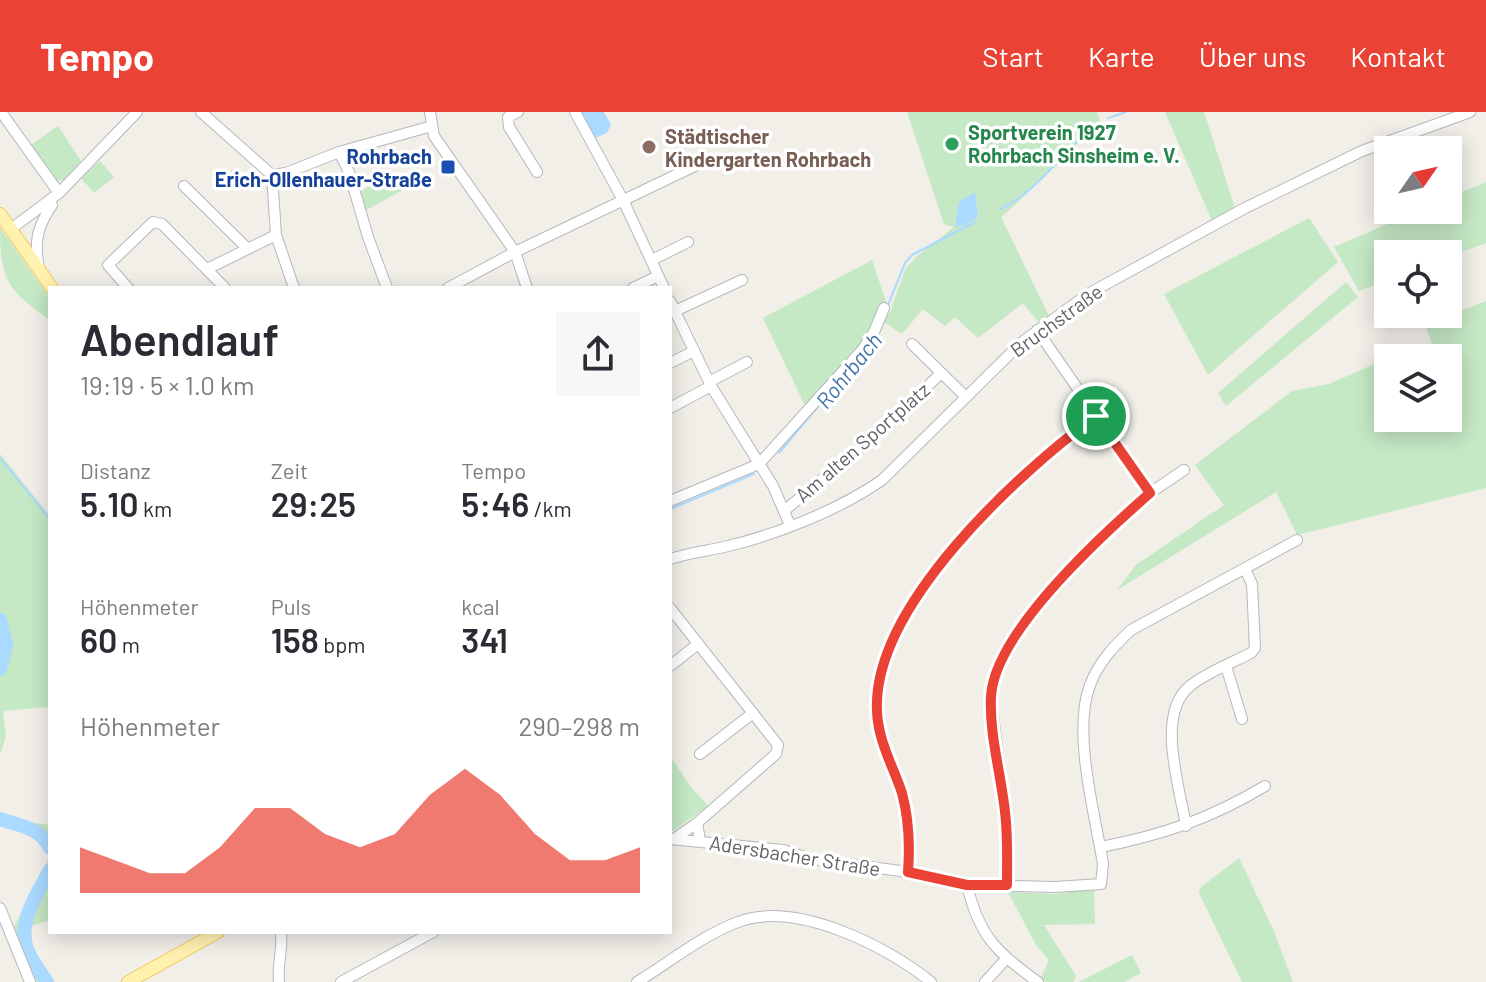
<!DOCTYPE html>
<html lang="de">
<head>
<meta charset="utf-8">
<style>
	body { margin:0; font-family:Barlow,sans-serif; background:#f7f7f7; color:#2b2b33; height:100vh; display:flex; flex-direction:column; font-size:30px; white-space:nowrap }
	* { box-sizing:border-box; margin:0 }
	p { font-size:26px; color:#7c7c81 }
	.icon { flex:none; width:44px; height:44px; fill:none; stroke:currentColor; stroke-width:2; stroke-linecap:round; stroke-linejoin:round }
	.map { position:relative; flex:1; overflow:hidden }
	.panel { position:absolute; left:48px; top:174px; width:624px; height:648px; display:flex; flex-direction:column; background:#fff; border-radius:0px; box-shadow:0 4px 20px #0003 }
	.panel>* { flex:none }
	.needle { width:52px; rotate:56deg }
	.buttons { position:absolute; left:1374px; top:24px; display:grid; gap:16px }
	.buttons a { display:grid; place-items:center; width:88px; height:88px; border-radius:0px; background:#fff; box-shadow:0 4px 20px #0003; font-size:40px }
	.pin { position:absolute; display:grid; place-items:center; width:68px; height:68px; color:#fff; margin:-34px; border:4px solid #fff; border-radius:50%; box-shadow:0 2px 8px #0007 }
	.round { display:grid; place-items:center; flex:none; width:84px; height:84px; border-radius:0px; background:#f7f7f7 }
	.summary { display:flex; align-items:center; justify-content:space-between; height:136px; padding:0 32px }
	h1 { font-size:44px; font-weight:600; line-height:60px }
	.figures { display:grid; grid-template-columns:repeat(3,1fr); gap:12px; height:136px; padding:8px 32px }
	.figures div { display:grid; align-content:center }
	.figures b { font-size:34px; font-weight:600 }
	.figures small { font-size:22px; font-weight:400 }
	.figures p { font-size:22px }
	.chart { height:224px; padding:16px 32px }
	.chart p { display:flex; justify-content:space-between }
	.chart svg { width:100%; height:144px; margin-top:8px; fill:#ea4335; opacity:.7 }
	header { display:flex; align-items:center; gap:48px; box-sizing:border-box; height:112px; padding:0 40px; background:#ea4335; color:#fff }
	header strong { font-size:38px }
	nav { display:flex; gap:44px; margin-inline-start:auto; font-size:28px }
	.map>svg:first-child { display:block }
</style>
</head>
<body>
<header>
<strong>Tempo</strong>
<nav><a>Start</a><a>Karte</a><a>Über uns</a><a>Kontakt</a></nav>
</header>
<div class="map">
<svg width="1486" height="870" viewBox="0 0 1486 870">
	<rect width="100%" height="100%" fill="#f1efe8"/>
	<g fill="#c5e8c5">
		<path d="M907,0H1097L1101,12C1064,39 1036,76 1001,105L1049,204L1039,211L1023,191L978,226L955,205L945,214L923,197L902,222L885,211L868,244L809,302L763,206L872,148L890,201L905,157L916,145L954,115L944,112Z"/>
		<polygon points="1165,0 1204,0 1236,99 1213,111"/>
		<polygon points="58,14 81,49 65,67 57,69 31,33"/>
		<polygon points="100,49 114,65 94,81 81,66"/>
		<polygon points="395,61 403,78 366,98 359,80"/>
		<polygon points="1486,70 1486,131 1448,145 1448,142 1388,142 1388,168 1359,179 1334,135 1420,98 1448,98 1448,86"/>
		<polygon points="1309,106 1338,150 1208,263 1164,182"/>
		<path d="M0,116L50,186V208C8,179 0,168 0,116Z"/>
		<polygon points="1346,170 1358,185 1226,294 1218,281"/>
		<polygon points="1486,189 1486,376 1297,423 1276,380 1117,478 1136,453 1224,393 1195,353 1292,279 1329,272 1388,246 1388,306 1448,306 1448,246 1413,246 1434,237 1425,213"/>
		<polygon points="0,342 50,404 50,595 3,599 6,624 0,643"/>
		<polygon points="670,644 691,675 708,694 670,721"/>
		<polygon points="0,702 34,711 50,713 50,808 31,814 30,833 50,870 35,870 11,820 46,754 50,742 40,726 0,711"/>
		<polygon points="1239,746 1273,817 1293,870 1242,870 1199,781 1200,776"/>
		<polygon points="1094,776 1095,812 1044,813 1076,864 1073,870 1046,870 1041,866 1049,848 1036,833 1008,780 1056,782"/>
		<polygon points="1132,843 1141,861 1124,870 1079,870"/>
	</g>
	<g fill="#aadaff">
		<polygon points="581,0 604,0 611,13 607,21 595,26"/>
		<polygon points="975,80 978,105 965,113 955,115 959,90"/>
	</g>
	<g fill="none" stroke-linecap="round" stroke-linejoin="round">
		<g stroke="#aadaff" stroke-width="2">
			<polyline points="1108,6 1126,0"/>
			<path d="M1001,97C1041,77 1065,36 1100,10"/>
			<polyline points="888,193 905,151 912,143 975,110"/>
			<polyline points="874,230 880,218"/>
			<polyline points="779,341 825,286"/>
			<polyline points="0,346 50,407"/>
			<polyline points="670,397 754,362"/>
		</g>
		<g stroke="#aadaff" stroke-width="14">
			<polyline points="0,508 6,533 0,557"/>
			<path d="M0,707C20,714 40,715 50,736"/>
			<path d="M47,870C40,860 31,848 27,837C17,811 38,780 50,758"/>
		</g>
		<defs>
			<g id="minor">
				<polyline points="1,0 59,81"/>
				<polyline points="201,0 272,63 286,61 339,40 432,14"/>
				<polyline points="430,0 434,24 515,140 527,176"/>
				<polyline points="518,0 508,5 509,15 537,60"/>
				<polyline points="575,0 623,88 664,176"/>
				<polyline points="339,40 349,60 368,125 387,176"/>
				<polyline points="272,63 276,123 294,176"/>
				<polyline points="184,74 248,137"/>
				<polyline points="11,117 59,81 137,0"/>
				<polyline points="652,148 688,130"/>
				<path d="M39,156C34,130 37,115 52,93"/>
				<polyline points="207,157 276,123"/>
				<polyline points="128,176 108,153 153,110 162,112 225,176"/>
				<polyline points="448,176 515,140 701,51"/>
				<polyline points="633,176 658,164"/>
				<polyline points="670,189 711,274 773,374 790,413"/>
				<polyline points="675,199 742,168"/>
				<polyline points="1037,218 1150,381"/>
				<polyline points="912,232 966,285"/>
				<polyline points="670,251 694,239"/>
				<polyline points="709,270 747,250"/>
				<polyline points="670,296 711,274"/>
				<polyline points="670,389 759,352 863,237 874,220 884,196"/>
				<polyline points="784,399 892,309 941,261"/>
				<path d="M670,447C688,441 706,439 724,435C776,423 839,398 882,368L1022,230L1088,182L1245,96L1362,39L1470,0"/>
				<polyline points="670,496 778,633 776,642 697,711 700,728"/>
				<polyline points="670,554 698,532"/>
				<polyline points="1226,554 1242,607"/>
				<polyline points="700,642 753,601"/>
				<path d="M1186,714C1180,676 1155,602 1190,574C1207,560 1232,551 1251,541L1255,536L1252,472L1245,457"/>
				<path d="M670,727L783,738L811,747L908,760L967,773L1055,775L1101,772L1103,752C1095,702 1072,620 1090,573C1098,551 1114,534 1131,518L1297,428"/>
				<polyline points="674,727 697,711"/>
				<path d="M1101,735C1162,723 1210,707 1265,674"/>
				<path d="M908,760C910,733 909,707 902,681C893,654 878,629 877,599C872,495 1017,362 1096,304"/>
				<path d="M967,773C979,824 997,841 1038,870"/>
				<polyline points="1007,773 1005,701 991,586 1001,545 1021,514 1086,441 1150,381 1184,358"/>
				<polyline points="0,796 30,870"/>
				<path d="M279,870C277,853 283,838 281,820"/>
				<polyline points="341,870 433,820"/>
				<path d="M637,870C670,850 701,824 738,810C795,788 887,834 931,870"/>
				<polyline points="985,870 1006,847"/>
			</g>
			<g id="major">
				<polyline points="0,102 52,176"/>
				<polyline points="128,870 218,820"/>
			</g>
		</defs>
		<use href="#minor" stroke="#b5b8bc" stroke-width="12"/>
		<use href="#major" stroke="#f2c960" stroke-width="14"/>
		<use href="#minor" stroke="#fff" stroke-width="10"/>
		<use href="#major" stroke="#fff2af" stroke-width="12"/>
	</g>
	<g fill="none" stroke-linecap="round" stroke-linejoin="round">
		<defs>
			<path id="route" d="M1096,304L1150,381C1102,423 995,520 991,584C989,622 1001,662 1005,700C1008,724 1007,749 1007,773H967L908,760C910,733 909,707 902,681C893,654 878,629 877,599C872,495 1017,362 1096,304Z"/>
		</defs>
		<use href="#route" stroke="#fff" stroke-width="16"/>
		<use href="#route" stroke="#ea4335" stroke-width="10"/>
	</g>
	<circle fill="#2e9e5b" stroke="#fff" stroke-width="3" cx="952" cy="32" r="8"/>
	<circle fill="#8d6e63" stroke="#fff" stroke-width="3" cx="649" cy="35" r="8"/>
	<rect fill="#1a4fb4" stroke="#fff" stroke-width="3" x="440" y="47" width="16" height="16" rx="4"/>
	<g text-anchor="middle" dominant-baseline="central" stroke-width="7" stroke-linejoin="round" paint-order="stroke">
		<g font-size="20" font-weight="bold" fill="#27864d" stroke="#fff" text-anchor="start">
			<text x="968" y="20">Sportverein 1927<tspan x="968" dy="23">Rohrbach Sinsheim e. V.</tspan></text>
		</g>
		<g font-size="20" font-weight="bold" fill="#785e54" stroke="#fff" text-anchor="start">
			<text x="665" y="24">Städtischer<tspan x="665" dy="23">Kindergarten Rohrbach</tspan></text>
		</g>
		<g font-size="20" font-weight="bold" fill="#164399" stroke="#fff" text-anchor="end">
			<text x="432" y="44">Rohrbach<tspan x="432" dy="23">Erich-Ollenhauer-Straße</tspan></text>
		</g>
		<g font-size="20" fill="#5f6368" stroke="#fff">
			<text transform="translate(1056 208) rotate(-36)">Bruchstraße</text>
			<text transform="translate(862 330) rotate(-41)">Am alten Sportplatz</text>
			<text transform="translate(795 743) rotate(9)">Adersbacher Straße</text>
		</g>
		<g font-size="22" font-style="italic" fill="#4174aa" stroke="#fff">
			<text transform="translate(848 258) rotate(-51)">Rohrbach</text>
		</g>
	</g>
</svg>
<div class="buttons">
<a><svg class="needle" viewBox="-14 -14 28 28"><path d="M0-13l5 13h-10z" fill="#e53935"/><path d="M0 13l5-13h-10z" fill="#7c7c81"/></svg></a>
<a><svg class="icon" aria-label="locate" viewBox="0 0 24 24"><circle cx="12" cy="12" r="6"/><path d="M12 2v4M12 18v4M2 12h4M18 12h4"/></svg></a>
<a><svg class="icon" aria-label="layers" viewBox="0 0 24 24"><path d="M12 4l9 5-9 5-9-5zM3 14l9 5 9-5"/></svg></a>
</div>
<div class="pin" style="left:1096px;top:304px;background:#1e9e55"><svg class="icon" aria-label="arrive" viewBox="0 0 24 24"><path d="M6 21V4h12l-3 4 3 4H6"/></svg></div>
<section class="panel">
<div class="summary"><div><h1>Abendlauf</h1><p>19:19 · 5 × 1.0 km</p></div><a class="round"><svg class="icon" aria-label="share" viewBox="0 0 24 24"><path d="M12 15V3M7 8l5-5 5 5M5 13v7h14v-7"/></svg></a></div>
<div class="figures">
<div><p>Distanz</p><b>5.10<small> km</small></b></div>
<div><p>Zeit</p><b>29:25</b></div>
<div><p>Tempo</p><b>5:46<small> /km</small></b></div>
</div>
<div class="figures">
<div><p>Höhenmeter</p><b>60<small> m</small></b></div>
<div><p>Puls</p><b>158<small> bpm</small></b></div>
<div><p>kcal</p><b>341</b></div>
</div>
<div class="chart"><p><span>Höhenmeter</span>290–298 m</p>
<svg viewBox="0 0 160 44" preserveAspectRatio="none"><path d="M0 44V30L10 34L20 38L30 38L40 30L50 18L60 18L70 26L80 30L90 26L100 14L110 6L120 14L130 26L140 34L150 34L160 30V44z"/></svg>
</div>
</section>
</div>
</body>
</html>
